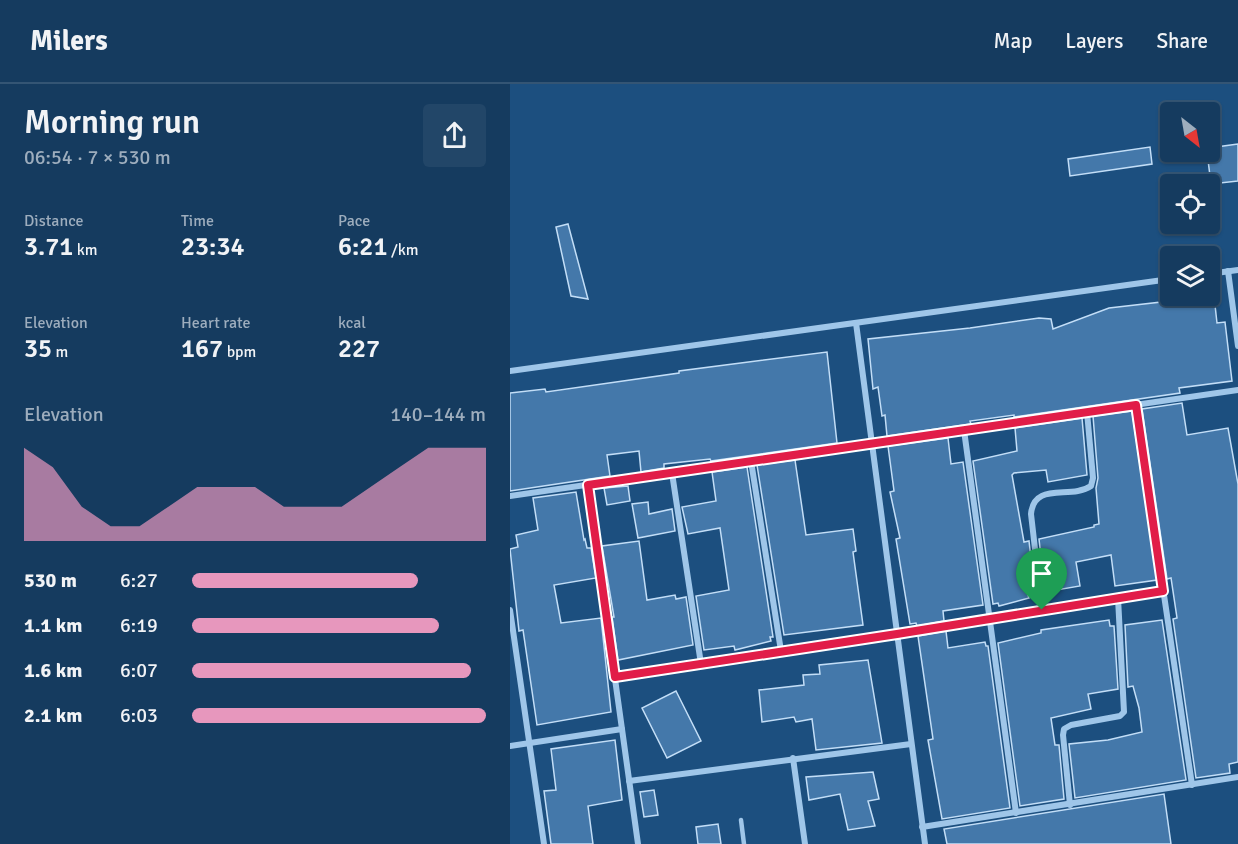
<!DOCTYPE html>
<html lang="en">
<head>
<meta charset="utf-8">
<style>
	body { margin:0; font-family:Signika,sans-serif; background:#224668; color:#f1f3f6; height:100vh; display:flex; flex-direction:column; font-size:22px; white-space:nowrap }
	* { box-sizing:border-box; margin:0 }
	p { font-size:20px; color:#9dadbd }
	.icon { flex:none; width:33px; height:33px; fill:none; stroke:currentColor; stroke-width:2; stroke-linecap:round; stroke-linejoin:round }
	.map { position:relative; flex:1; overflow:hidden }
	.sheet { display:flex; flex-direction:column; background:#153b5f; width:510px }
	.sheet>* { flex:none }
	.needle { width:39px; rotate:149deg }
	.controls { position:absolute; left:650px; top:18px; display:grid; gap:12px }
	.controls a { display:grid; place-items:center; width:60px; height:60px; border-radius:6px; background:#153b5f; box-shadow:0 2px 4px #0004,0 0 0 2px #345574; font-size:30px }
	.pin { position:absolute; display:grid; place-items:center; width:51px; height:51px; color:#fff; margin:-62px -26px; border-radius:50% 50% 50% 0; rotate:-45deg; box-shadow:0 0 6px #0007 }
	.pin .icon { rotate:45deg }
	.round { display:grid; place-items:center; flex:none; width:63px; height:63px; border-radius:6px; background:#224668 }
	.head { display:flex; align-items:center; justify-content:space-between; height:102px; padding:0 24px }
	h1 { font-size:33px; font-weight:600; line-height:45px }
	.figures { display:grid; grid-template-columns:repeat(3,1fr); gap:9px; height:102px; padding:6px 24px }
	.figures div { display:grid; align-content:center }
	.figures b { font-size:26px; font-weight:600 }
	.figures small { font-size:16px; font-weight:400 }
	.figures p { font-size:16px }
	.chart { height:168px; padding:12px 24px }
	.chart p { display:flex; justify-content:space-between }
	.chart svg { width:100%; height:108px; margin-top:6px; fill:#e797bd; opacity:.7 }
	ul { padding:0 24px; list-style:none; font-size:20px }
	li { display:grid; grid-template-columns:96px 72px 1fr; align-items:center; height:45px }
	li i { height:15px; border-radius:8px; background:#e797bd }
	header { display:flex; align-items:center; gap:36px; box-sizing:border-box; height:84px; padding:0 30px; background:#153b5f; border-bottom:2px solid #345574 }
	header strong { font-size:28px }
	nav { display:flex; gap:33px; margin-inline-start:auto; font-size:21px }
	main { display:flex; flex:1; min-height:0 }
	.map>svg:first-child { display:block }
</style>
</head>
<body>
<header>
<strong>Milers</strong>
<nav><a>Map</a><a>Layers</a><a>Share</a></nav>
</header>
<main>
<section class="sheet">
<div class="head"><div><h1>Morning run</h1><p>06:54 · 7 × 530 m</p></div><a class="round"><svg class="icon" aria-label="share" viewBox="0 0 24 24"><path d="M12 15V3M7 8l5-5 5 5M5 13v7h14v-7"/></svg></a></div>
<div class="figures">
<div><p>Distance</p><b>3.71<small> km</small></b></div>
<div><p>Time</p><b>23:34</b></div>
<div><p>Pace</p><b>6:21<small> /km</small></b></div>
</div>
<div class="figures">
<div><p>Elevation</p><b>35<small> m</small></b></div>
<div><p>Heart rate</p><b>167<small> bpm</small></b></div>
<div><p>kcal</p><b>227</b></div>
</div>
<div class="chart"><p><span>Elevation</span>140–144 m</p>
<svg viewBox="0 0 160 44" preserveAspectRatio="none"><path d="M0 44V6L10 14L20 30L30 38L40 38L50 30L60 22L70 22L80 22L90 30L100 30L110 30L120 22L130 14L140 6L150 6L160 6V44z"/></svg>
</div>
<ul>
<li><b>530 m</b>6:27<i style="width:77%"></i></li>
<li><b>1.1 km</b>6:19<i style="width:84%"></i></li>
<li><b>1.6 km</b>6:07<i style="width:95%"></i></li>
<li><b>2.1 km</b>6:03<i style="width:100%"></i></li>
</ul>
</section>
<div class="map">
<svg width="728" height="760" viewBox="0 0 728 760">
	<rect width="100%" height="100%" fill="#1c4f7f"/>
	<g fill="#4478aa" stroke="#c3def7" stroke-width="1.5">
		<polygon points="728,60 728,97 701,100 697,68 699,68 699,64"/>
		<polygon points="640,63 642,80 560,92 558,75"/>
		<polygon points="58,140 78,215 61,212 46,143"/>
		<polygon points="651,211 704,212 707,239 715,238 722,297 669,304 670,309 504,333 504,331 460,337 461,340 377,352 375,331 372,332 368,303 363,305 358,255 460,244 529,234 541,235 543,245 599,224 651,218"/>
		<polygon points="317,268 327,359 201,377 200,375 154,380 154,384 131,388 129,367 97,371 100,392 0,407 0,309 35,305 36,308 169,289 169,287"/>
		<polygon points="672,319 677,351 718,344 728,400 728,678 719,680 720,689 686,694 663,535 667,534 661,494 657,495 632,325"/>
		<polygon points="622,327 647,496 605,502 601,471 566,478 570,502 535,508 529,455 584,443 584,441 589,440 586,404 588,394 583,332"/>
		<polygon points="572,334 577,391 538,398 536,386 504,389 502,391 514,458 519,457 525,510 518,511 519,514 489,522 488,519 483,520 463,377 507,367 505,344"/>
		<polygon points="438,354 441,380 453,378 473,521 433,527 434,537 407,542 406,539 400,540 386,455 390,454 380,408 384,407 378,362"/>
		<polygon points="285,376 296,451 343,445 346,467 343,468 353,541 274,551 247,381"/>
		<polygon points="237,383 263,553 260,553 261,557 225,566 224,562 194,566 186,512 219,506 210,444 178,450 172,423 206,417 202,388"/>
		<polygon points="118,402 120,417 97,421 94,404"/>
		<polygon points="66,408 74,456 75,455 77,464 81,464 86,494 44,501 51,539 91,534 101,628 27,641 13,546 9,547 0,465 8,463 6,451 28,446 23,414"/>
		<polygon points="138,418 139,430 162,425 165,447 128,454 122,420"/>
		<polygon points="129,457 137,516 165,511 166,515 176,513 183,561 108,576 102,533 104,533 92,462"/>
		<polygon points="599,536 600,542 604,542 608,605 578,610 581,625 541,634 545,661 549,661 554,715 510,722 488,559 531,549 531,546"/>
		<polygon points="652,536 676,696 565,714 559,660 598,656 632,648 629,624 623,602 618,603 615,541"/>
		<polygon points="436,547 438,564 475,558 476,562 478,562 500,724 432,735 418,656 423,655 408,552"/>
		<polygon points="358,576 372,659 306,666 302,635 286,638 284,633 252,638 249,606 294,601 293,591 310,590 309,581"/>
		<polygon points="166,607 191,657 157,674 132,624"/>
		<polygon points="105,656 112,716 78,722 83,760 41,760 34,707 46,706 41,665"/>
		<polygon points="363,688 369,715 358,717 365,742 338,746 330,710 299,716 296,693"/>
		<polygon points="144,706 148,731 134,733 130,708"/>
		<polygon points="654,710 661,760 437,760 434,745"/>
		<polygon points="208,740 211,760 188,760 186,743"/>
	</g>
	<g fill="none" stroke-linecap="round" stroke-linejoin="round">
		<polyline stroke="#9fc6e9" stroke-width="4.5" points="231,736 234,760"/>
		<g stroke="#9fc6e9" stroke-width="6">
			<polyline points="718,187 728,262"/>
			<polyline points="699,190 728,186"/>
			<polyline points="346,239 415,760"/>
			<polyline points="0,287 660,195"/>
			<polyline points="626,321 682,701"/>
			<polyline points="454,346 506,729"/>
			<polyline points="241,377 271,567"/>
			<polyline points="162,389 191,580"/>
			<polyline points="78,401 128,760"/>
			<polyline points="0,412 728,306"/>
			<polyline points="0,526 34,760"/>
			<path d="M532,526L521,430C524,397 561,416 581,402L583,394L577,328"/>
			<polyline points="105,593 387,550 653,507"/>
			<polyline points="0,662 112,645"/>
			<polyline points="283,674 295,760"/>
			<polyline points="119,697 401,660"/>
			<polyline points="560,721 553,651 554,645 561,641 610,632 614,628 608,514"/>
			<polyline points="412,743 728,693"/>
		</g>
	</g>
	<g fill="none" stroke-linecap="round" stroke-linejoin="round">
		<defs>
			<polygon id="route" points="626,321 653,507 387,550 105,593 78,401"/>
		</defs>
		<use href="#route" stroke="#fff" stroke-width="12"/>
		<use href="#route" stroke="#e11d48" stroke-width="8"/>
	</g>
</svg>
<div class="controls">
<a><svg class="needle" viewBox="-14 -14 28 28"><path d="M0-13l5 13h-10z" fill="#e53935"/><path d="M0 13l5-13h-10z" fill="#9dadbd"/></svg></a>
<a><svg class="icon" aria-label="locate" viewBox="0 0 24 24"><circle cx="12" cy="12" r="6"/><path d="M12 2v4M12 18v4M2 12h4M18 12h4"/></svg></a>
<a><svg class="icon" aria-label="layers" viewBox="0 0 24 24"><path d="M12 4l9 5-9 5-9-5zM3 14l9 5 9-5"/></svg></a>
</div>
<div class="pin" style="left:532px;top:526px;background:#1e9e55"><svg class="icon" aria-label="arrive" viewBox="0 0 24 24"><path d="M6 21V4h12l-3 4 3 4H6"/></svg></div>
</div>
</main>
</body>
</html>
